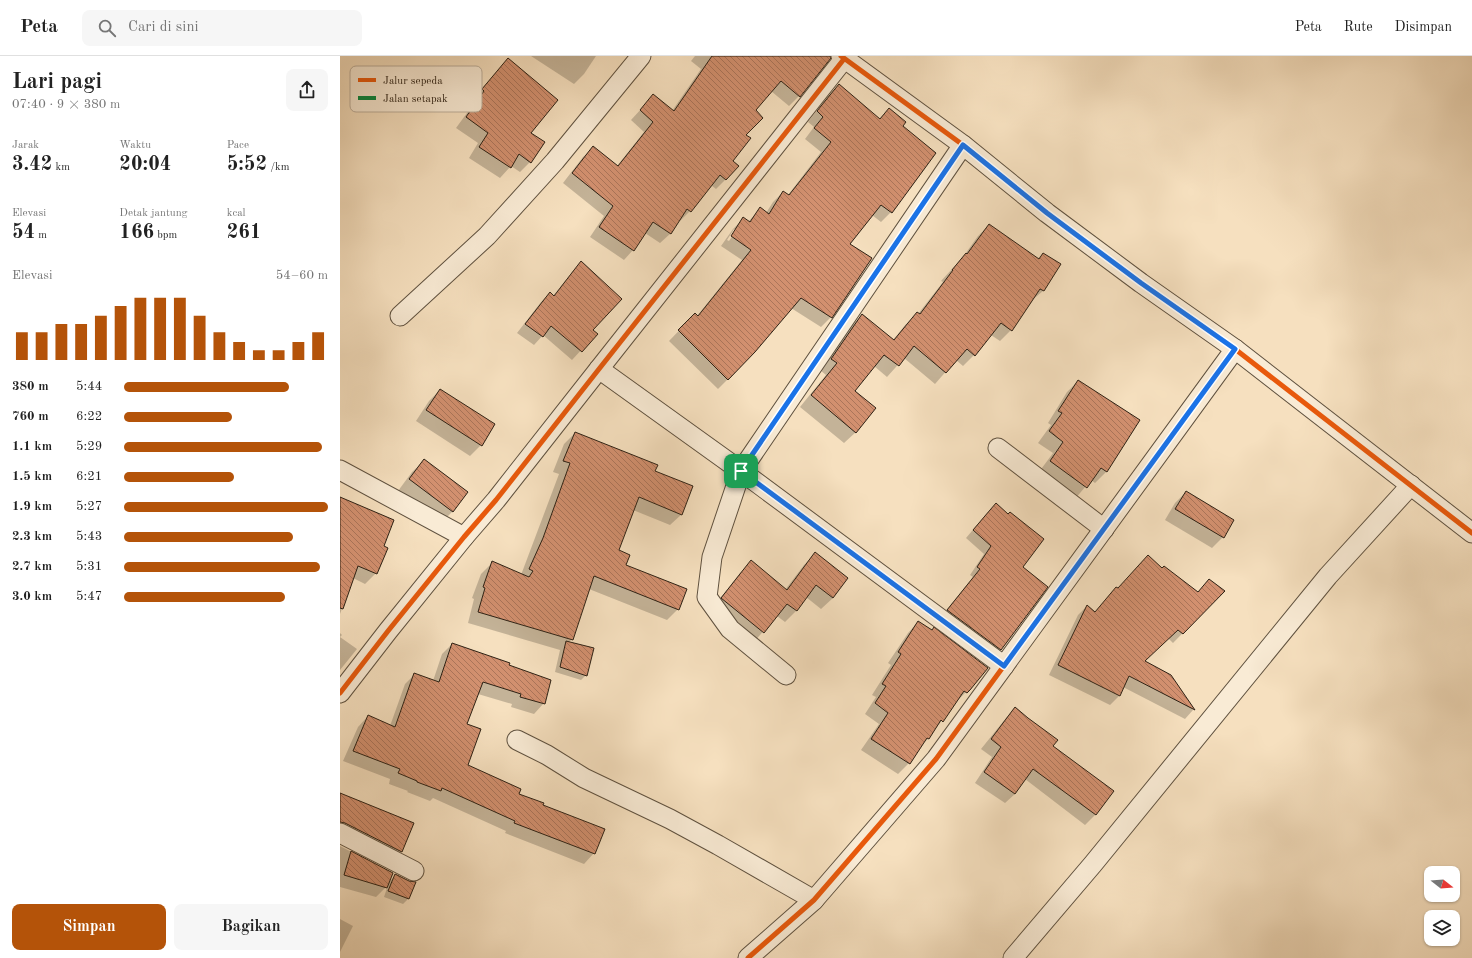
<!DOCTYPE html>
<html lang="id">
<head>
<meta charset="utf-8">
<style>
	body { margin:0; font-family:"Old Standard TT",serif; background:#f6f6f6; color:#222; height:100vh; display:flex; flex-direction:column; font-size:15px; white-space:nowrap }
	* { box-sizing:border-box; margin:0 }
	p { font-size:13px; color:#767676 }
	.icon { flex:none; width:22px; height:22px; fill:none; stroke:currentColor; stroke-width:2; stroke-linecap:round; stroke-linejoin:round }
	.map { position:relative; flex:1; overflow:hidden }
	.details { display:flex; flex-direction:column; background:#fff; width:340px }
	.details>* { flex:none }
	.needle { width:26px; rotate:107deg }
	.buttons { position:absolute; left:1084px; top:810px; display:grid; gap:8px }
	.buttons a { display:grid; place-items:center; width:36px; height:36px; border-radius:8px; background:#fff; box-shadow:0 1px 3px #0004; font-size:20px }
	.pin { position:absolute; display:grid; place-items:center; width:34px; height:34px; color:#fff; margin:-17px; border-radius:8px; box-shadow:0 2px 6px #0006 }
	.round { display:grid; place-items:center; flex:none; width:42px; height:42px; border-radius:8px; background:#f6f6f6 }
	.summary { display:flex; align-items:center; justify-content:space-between; height:68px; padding:0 12px }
	h1 { font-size:22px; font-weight:600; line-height:30px }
	.stats { display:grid; grid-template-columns:repeat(3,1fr); gap:6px; height:68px; padding:4px 12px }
	.stats div { display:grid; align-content:center }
	.stats b { font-size:20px; font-weight:600 }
	.stats small { font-size:11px; font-weight:400 }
	.stats p { font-size:11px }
	.chart { height:112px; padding:8px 12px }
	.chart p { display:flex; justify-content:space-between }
	.chart svg { width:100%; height:72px; margin-top:4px; stroke:#b45309; stroke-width:6 }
	.button { display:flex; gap:8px; margin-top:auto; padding:8px 12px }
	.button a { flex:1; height:46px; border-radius:8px; background:#b45309; color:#fff; font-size:16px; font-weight:600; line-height:46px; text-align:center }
	.button a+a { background:#f6f6f6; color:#222 }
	ul { padding:0 12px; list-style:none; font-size:13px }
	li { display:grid; grid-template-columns:64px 48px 1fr; align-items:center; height:30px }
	li i { height:10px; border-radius:5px; background:#b45309 }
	header { display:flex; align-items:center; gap:24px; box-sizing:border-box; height:56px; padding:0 20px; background:#fff; border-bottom:1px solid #e0e0e0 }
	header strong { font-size:19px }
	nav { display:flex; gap:22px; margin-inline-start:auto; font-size:14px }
	.search { width:280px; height:36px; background:#f6f6f6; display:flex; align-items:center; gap:10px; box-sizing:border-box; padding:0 14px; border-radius:8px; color:#767676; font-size:15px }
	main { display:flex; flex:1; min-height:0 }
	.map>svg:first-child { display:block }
</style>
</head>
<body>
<header>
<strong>Peta</strong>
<div class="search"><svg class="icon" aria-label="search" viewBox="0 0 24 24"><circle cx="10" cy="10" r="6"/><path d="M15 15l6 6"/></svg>Cari di sini</div>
<nav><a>Peta</a><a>Rute</a><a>Disimpan</a></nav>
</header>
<main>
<section class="details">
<div class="summary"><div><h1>Lari pagi</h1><p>07:40 · 9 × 380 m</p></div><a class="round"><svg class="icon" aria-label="share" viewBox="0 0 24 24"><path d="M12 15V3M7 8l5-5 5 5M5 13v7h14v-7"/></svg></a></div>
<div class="stats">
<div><p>Jarak</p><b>3.42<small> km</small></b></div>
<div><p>Waktu</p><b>20:04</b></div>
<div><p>Pace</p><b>5:52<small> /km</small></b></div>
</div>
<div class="stats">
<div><p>Elevasi</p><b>54<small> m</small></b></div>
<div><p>Detak jantung</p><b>166<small> bpm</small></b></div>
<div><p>kcal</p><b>261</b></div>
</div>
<div class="chart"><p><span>Elevasi</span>54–60 m</p>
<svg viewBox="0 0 160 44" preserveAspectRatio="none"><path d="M5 44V27M15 44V27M25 44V22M35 44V22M45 44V17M55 44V11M65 44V6M75 44V6M85 44V6M95 44V17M105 44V27M115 44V33M125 44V38M135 44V38M145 44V33M155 44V27"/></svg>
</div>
<ul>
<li><b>380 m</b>5:44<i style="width:81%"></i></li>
<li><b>760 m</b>6:22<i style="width:53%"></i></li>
<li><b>1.1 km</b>5:29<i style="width:97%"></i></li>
<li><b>1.5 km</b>6:21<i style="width:54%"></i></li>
<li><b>1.9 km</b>5:27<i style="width:100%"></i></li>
<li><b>2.3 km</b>5:43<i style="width:83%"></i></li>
<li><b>2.7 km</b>5:31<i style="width:96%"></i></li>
<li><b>3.0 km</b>5:47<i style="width:79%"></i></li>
</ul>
<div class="button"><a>Simpan</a><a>Bagikan</a></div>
</section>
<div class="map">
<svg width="1132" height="902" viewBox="0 0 1132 902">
	<defs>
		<pattern id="building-back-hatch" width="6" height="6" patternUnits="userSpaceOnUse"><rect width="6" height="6" fill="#d2906f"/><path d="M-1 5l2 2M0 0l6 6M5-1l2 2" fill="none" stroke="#ab755a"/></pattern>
	</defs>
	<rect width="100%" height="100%" fill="#f6e0bf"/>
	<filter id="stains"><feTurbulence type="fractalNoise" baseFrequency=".005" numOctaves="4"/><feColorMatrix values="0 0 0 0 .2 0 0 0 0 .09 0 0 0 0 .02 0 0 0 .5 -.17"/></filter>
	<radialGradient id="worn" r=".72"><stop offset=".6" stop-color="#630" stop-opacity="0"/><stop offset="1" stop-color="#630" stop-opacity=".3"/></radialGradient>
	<g fill="#0003" fill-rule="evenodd">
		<polygon points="191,0 256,0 244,18 234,28"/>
		<polygon points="355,0 479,0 486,6 459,40 449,50 431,35 414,54 405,79 392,105 397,110 385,124 376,133 371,129 350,155 340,165 339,164 330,178 320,187 305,177 293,194 284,204 250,181 264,160 223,127 243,101 253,92 277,110 304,76 291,64 314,39 332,55 361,13 351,5"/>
		<polygon points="168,3 190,77 190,106 180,116 171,110 160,122 129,102 138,87 116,72 135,46 132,44"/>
		<path d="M499,29L539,63L549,53L561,70L551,156L541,166L532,159L508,188L491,261L481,271L451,252L415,296L378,333L329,285L355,258L357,260L402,204L381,190L393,173L403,163L408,166L420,153L426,157L433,146L443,136L448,139L481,96L465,83L474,71L468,66L489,39ZM394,173H397L389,185L387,184Z"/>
		<polygon points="649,169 697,203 703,198 719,209 703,235 691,245 671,274 660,285 651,279 634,299 623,310 616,304 595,328 564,302 547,321 534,310 513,335 516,376 504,387 460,351 486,319 480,314 511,270 522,259 553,284 566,268 578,258 603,226 601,225 623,201 638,180"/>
		<polygon points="241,206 252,274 256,278 232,304 203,279 194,289 177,277 201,246 210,237 213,240 233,215"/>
		<polygon points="738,325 799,364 766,416 755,427 751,424 735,443 699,416 713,397 698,387 711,369 708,367 727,336"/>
		<polygon points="100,334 141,389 130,400 76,365 89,345"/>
		<polygon points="235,377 314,415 342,458 330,469 293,454 278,495 284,509 338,553 327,564 249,533 232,583 229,586 246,619 241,624 215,616 220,594 128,567 134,543 132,542 141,518 152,507 181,519 219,418 213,416 224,388"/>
		<polygon points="84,405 126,437 112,456 101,467 58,435 72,416"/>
		<polygon points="846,436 883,481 872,492 825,464 835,447"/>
		<polygon points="0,448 42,490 36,517 25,528 13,522 0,558"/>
		<polygon points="648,456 681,511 707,531 660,594 653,601 600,562 633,521 630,519 644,498 626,482"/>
		<polygon points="475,498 507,522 493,542 481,553 466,541 456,555 445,566 437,560 412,588 371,554 400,517 411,506 445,534 464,509"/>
		<polygon points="822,513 857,537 869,524 883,536 833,587 828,582 803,606 830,620 853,654 845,663 783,631 779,640 770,649 709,619 738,559 747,550 754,557 776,532 778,533"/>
		<polygon points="578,566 629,633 615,647 588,683 579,691 569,707 558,718 521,694 539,668 525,658 536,641 532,639 551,609 548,607 568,577"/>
		<polygon points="0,577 2,579 0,581 17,593 0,614"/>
		<polygon points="112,588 168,609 204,647 194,658 171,651 172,648 138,638 126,668 127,710 177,739 202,750 254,797 244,808 165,777 166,775 93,742 90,745 67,736 68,735 49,728 50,723 3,705 18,671 28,660 50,670 65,628 75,618 93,625 102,598"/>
		<polygon points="675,652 711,690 772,736 755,759 745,769 685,723 675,738 665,747 635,727 652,701 641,693 666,662"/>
		<polygon points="0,738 72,768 61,796 51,806 0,780"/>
		<polygon points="0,790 52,817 49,826 56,819 69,826 74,826 68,843 63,848 44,841 48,829 36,841 0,831"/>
		<polygon points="0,863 13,870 0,896"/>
	</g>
	<g fill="url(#building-back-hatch)" stroke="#2d2114">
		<polygon points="372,0 490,0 491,2 460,41 441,25 416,54 423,62 406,79 411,82 393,105 399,110 386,124 380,119 351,156 347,153 331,178 313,166 294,195 259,171 273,150 232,117 253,90 278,110 313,66 300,54 313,38 334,55"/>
		<polygon points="168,2 218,44 191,77 205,86 191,107 179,98 171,112 139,91 148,77 126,61 144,35 142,33"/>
		<polygon points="499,28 540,63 549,52 566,66 563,70 596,97 552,157 541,149 510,188 532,202 492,262 461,242 415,296 388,324 338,274 355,257 358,260 411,194 391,180 403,161 410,166 420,151 429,158 443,135 449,139 491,86 474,72 483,61 477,55"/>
		<polygon points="649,168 699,203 703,197 721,208 704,235 700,233 672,275 661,267 635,300 627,293 606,317 574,290 559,310 544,299 515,335 536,352 516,377 471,339 497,307 491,303 522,258 554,284 577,256 580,258 613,214 612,214 626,197 627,198"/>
		<polygon points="241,205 282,243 253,274 258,278 242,296 211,270 203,281 185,268 210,236 214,240"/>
		<polygon points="738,324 800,364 767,416 761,412 747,432 710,405 723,386 709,375 722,357 718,355"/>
		<polygon points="100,333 155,368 142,390 86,354"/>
		<polygon points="235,376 318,409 315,415 353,430 342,459 299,441 279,494 290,499 286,509 347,533 339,554 254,520 233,584 138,556 145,532 143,531 152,505 189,521 193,515 189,513 203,482 230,407 223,405"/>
		<polygon points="84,403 128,436 113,456 69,423"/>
		<polygon points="846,435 894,464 884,482 835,453"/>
		<polygon points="0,441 54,464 44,490 48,492 37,518 18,510 3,553 0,552"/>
		<polygon points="656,447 668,458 670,456 704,483 683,511 708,531 661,594 607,554 640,513 637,511 651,490 633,474"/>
		<polygon points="475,496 508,522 493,542 476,529 457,555 447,548 424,577 381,542 411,504 447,534"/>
		<polygon points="808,499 822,512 824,510 858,536 869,523 885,535 843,578 838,574 805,605 831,619 855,654 789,620 780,640 718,609 747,549 755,556 776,531 778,532"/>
		<polygon points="578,565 592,574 594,571 648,612 630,634 627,637 624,635 603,666 601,664 589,683 587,682 570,708 531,683 548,657 535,647 546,630 542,628 561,598 558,596"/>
		<polygon points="226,585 254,592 247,620 220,611"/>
		<polygon points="112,587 170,607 169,609 211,624 205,648 180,641 181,638 143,626 127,668 141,673 128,709 181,733 179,738 204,747 203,749 265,773 255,798 174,767 175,765 102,732 101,735 77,726 77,725 58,717 60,713 13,695 28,659 55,671 74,617 99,626"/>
		<polygon points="675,651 688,662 718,684 713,690 774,735 756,759 693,713 675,738 644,716 661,691 651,683"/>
		<polygon points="0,737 74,767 62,796 5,767 0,766"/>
		<polygon points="11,795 53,817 47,832 4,819"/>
		<polygon points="55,818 69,825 76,826 69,843 48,835"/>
	</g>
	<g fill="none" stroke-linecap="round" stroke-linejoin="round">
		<defs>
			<g id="street">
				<polyline points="501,0 623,89 707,157 801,227 895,293 1132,477"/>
				<polyline points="60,260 147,180 215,105 301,0"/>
				<polyline points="259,313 401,415 664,610"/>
				<polyline points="658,392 764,473"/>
				<polyline points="0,414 124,481"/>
				<polyline points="446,619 390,573 367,541 372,501 401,415 623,89"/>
				<polyline points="0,637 48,575 124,481 156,444 259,313 504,3"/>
				<polyline points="177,684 207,699 244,722 330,763 378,789 474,844"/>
				<polyline points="0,777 74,815"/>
				<polyline points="408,902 474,844 596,703 895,293"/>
				<polyline points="673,902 753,808 988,520 1071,429"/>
			</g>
		</defs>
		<use href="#street" stroke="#5f513f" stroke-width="21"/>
		<use href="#street" stroke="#f9ebd5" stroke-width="19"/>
		<polyline stroke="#00873e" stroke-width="4" stroke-dasharray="8 4" stroke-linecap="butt" points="623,89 401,415 664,610"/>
		<defs>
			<g id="cycleway">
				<polyline points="501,0 623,89 707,157 801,227 895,293 1132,477"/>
				<polyline points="0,637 48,575 124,481 156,444 259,313 504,3"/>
				<polyline points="408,902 474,844 596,703 895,293"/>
			</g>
		</defs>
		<use href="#cycleway" stroke="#f9ebd5" stroke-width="8"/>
		<use href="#cycleway" stroke="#e8590c" stroke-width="5"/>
	</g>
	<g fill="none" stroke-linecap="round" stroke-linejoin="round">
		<defs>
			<polygon id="route" points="623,89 707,157 801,227 895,293 664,610 401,415"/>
		</defs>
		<use href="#route" stroke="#fff" stroke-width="8"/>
		<use href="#route" stroke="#1a73e8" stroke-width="5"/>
	</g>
	<rect x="10" y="10" width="132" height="46" rx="6" fill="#f9ebd5" stroke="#bcae9b" stroke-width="1"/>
	<rect x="18" y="22" width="18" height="4" fill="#e8590c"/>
	<rect x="18" y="40" width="18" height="4" fill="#00873e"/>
	<g font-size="11" fill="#2d2114">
		<text x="43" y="28">Jalur sepeda</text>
		<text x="43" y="46">Jalan setapak</text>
	</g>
	<rect width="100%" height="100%" filter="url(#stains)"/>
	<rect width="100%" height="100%" fill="url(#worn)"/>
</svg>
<div class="buttons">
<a><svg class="needle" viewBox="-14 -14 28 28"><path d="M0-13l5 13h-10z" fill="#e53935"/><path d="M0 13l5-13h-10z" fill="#767676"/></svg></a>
<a><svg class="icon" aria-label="layers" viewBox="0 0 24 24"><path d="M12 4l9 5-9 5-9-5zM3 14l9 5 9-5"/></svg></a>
</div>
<div class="pin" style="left:401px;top:415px;background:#1e9e55"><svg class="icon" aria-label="arrive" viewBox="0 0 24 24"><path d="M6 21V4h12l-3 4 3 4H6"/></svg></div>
</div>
</main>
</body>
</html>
